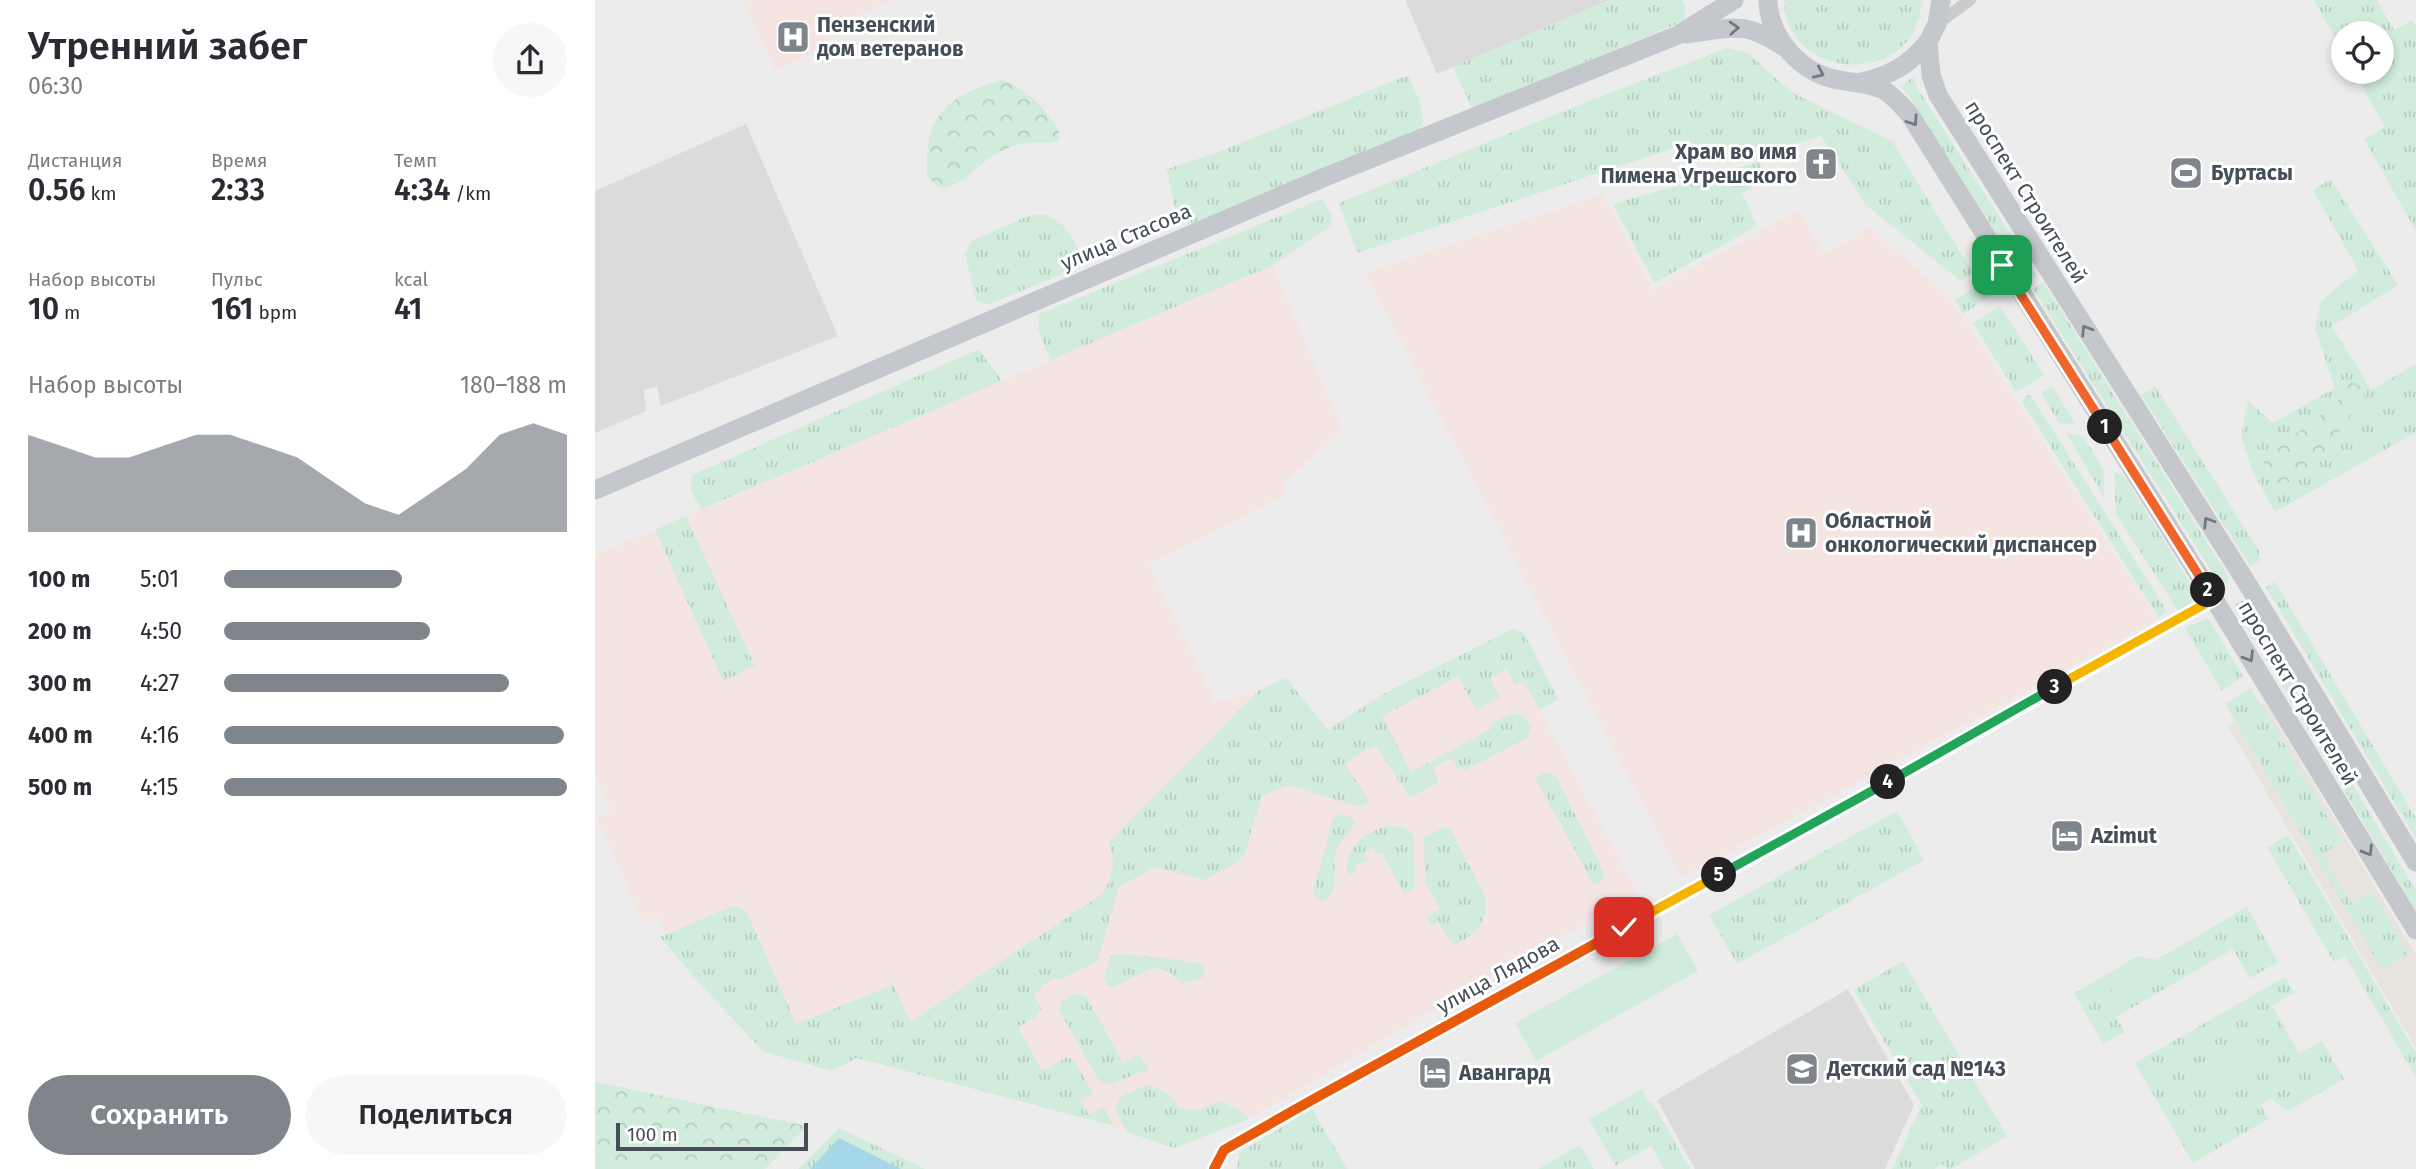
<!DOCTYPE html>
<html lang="ru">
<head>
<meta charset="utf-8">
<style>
	body { margin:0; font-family:"Fira Sans",sans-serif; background:#f7f7f7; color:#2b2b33; height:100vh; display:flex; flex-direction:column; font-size:26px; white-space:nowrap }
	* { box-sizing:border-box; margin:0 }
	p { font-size:23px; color:#7c7c81 }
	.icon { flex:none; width:38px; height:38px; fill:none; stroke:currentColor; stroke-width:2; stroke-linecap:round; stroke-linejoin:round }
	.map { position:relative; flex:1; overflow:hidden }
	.sheet { display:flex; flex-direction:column; background:#fff; width:595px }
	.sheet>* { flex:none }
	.tools { position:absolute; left:1736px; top:21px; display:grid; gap:14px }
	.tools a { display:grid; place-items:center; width:63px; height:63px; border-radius:50%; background:#fff; box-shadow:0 4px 10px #0003; font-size:35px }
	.scale { position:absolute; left:21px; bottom:18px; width:192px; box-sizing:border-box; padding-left:7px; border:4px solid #454e58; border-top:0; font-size:19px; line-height:24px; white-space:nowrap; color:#454e58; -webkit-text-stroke:5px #fff; paint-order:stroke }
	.pin { position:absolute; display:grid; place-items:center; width:60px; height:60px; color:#fff; margin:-30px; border-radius:14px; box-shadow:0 4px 10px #0006 }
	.km { position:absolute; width:35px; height:35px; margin:-18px; border-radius:50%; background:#222; color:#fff; font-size:19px; line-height:35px; text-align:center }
	.round { display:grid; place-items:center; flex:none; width:74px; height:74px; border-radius:37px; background:#f7f7f7 }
	.summary { display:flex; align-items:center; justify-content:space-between; height:119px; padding:0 28px }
	h1 { font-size:38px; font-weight:600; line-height:52px }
	.stats { display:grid; grid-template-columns:repeat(3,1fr); gap:10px; height:119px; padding:7px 28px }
	.stats div { display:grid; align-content:center }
	.stats b { font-size:30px; font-weight:600 }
	.stats small { font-size:19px; font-weight:400 }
	.stats p { font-size:19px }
	.chart { height:196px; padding:14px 28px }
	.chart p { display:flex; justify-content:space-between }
	.chart svg { width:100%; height:126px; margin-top:7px; fill:#80858c; opacity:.7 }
	.button { display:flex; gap:14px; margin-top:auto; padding:14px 28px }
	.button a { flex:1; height:80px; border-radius:42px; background:#80858c; color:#fff; font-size:28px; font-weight:600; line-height:80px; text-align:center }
	.button a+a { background:#f7f7f7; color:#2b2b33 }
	ul { padding:0 28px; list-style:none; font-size:23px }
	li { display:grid; grid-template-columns:112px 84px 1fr; align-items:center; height:52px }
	li i { height:18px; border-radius:9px; background:#80858c }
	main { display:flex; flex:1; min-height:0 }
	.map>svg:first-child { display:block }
</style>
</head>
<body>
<main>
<section class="sheet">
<div class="summary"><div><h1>Утренний забег</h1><p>06:30</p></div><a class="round"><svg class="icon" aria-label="share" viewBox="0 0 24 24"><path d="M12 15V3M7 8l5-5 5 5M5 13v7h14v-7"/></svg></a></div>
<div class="stats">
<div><p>Дистанция</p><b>0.56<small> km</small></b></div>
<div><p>Время</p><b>2:33</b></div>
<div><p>Темп</p><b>4:34<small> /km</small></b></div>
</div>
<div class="stats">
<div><p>Набор высоты</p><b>10<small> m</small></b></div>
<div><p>Пульс</p><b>161<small> bpm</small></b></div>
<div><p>kcal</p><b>41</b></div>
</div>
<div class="chart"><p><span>Набор высоты</span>180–188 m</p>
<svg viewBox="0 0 160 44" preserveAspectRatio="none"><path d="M0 44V10L10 14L20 18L30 18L40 14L50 10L60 10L70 14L80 18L90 26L100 34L110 38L120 30L130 22L140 10L150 6L160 10V44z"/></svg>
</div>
<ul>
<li><b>100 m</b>5:01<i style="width:52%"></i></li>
<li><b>200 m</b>4:50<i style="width:60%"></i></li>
<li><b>300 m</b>4:27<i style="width:83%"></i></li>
<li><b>400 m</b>4:16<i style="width:99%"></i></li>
<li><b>500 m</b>4:15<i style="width:100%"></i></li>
</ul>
<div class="button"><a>Сохранить</a><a>Поделиться</a></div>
</section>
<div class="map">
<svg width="1821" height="1169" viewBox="0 0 1821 1169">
	<defs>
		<pattern id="grass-tufts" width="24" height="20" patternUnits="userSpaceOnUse" patternTransform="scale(1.75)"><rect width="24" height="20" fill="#d1ecdc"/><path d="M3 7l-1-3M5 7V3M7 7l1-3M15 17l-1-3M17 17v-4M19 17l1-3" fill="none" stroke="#b5ccbf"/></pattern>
		<pattern id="forest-crowns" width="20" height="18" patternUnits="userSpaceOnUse" patternTransform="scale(1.75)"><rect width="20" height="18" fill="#d1ecdc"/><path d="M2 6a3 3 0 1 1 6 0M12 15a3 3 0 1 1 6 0" fill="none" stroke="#b5ccbf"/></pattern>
	</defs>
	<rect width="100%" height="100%" fill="#edecec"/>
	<polygon fill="#e6e4dc" points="1670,703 1821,955 1821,1048 1633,726"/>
	<g fill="#dbdbdc">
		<polygon points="810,0 1014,0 842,74"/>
		<polygon points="151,124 243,336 66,406 62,387 49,390 51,411 0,433 0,191"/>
		<polygon points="1253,989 1319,1105 1290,1169 1100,1169 1062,1100"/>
	</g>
	<g fill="#f4e5e3">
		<polygon points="147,0 298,0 230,31 235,44 181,72"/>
		<polygon points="1008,194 1058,290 1204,210 1229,254 1275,228 1354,296 1562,620 1086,878 770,273"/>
		<polygon points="678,265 747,430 687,484 690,495 554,565 620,702 663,691 691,678 733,730 790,693 918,629 929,633 963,699 945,710 1043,894 892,978 654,1119 579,1148 519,1126 261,1058 175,1045 76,941 62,917 48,923 2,818 17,811 0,775 0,555"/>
	</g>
	<g fill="url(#grass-tufts)">
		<polygon points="1014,0 1087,0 1090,7 1089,21 877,109 858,67"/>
		<path d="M1189,0H1328C1325,14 1322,28 1313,40C1275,87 1188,63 1189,0Z"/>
		<polygon points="1719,0 1782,0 1799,30 1817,20 1821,27 1821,231 1769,139 1790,127 1759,72 1787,72 1787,33 1748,33 1748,53"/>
		<polygon points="1132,48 1153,53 1187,84 1204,96 1297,141 1378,273 1366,281 1271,205 1226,136 1185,148 1094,143 762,253 744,203 976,108"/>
		<path d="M813,75C819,90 834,114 825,130L595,225L581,215L572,169L621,153Z"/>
		<polygon points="1319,77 1321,86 1442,276 1432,282 1314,96 1304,86"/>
		<polygon points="1163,162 1174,176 1147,193 1162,226 1059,283 1018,204"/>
		<polygon points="1736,179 1803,285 1737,326 1776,390 1821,364 1821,432 1680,512 1657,470 1646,436 1653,401 1678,423 1740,388 1720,329 1726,301 1763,270 1718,190"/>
		<polygon points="727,199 735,212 737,225 678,265 456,360 443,331 444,314"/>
		<path d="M436,215C441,215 448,214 453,216C473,222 484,248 487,266L394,304L385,303L381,299L370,254L376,241Z"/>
		<polygon points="1389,282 1397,295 1368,314 1360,300"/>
		<polygon points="1448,282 1634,577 1631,584 1623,581 1438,289"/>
		<polygon points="1405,306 1449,375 1421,392 1378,323"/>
		<path d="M384,349L407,381L107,509C98,497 94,489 97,475Z"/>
		<polygon points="1457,386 1481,424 1464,423 1446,393"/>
		<polygon points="1560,386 1664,551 1664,561 1655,566 1546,395"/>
		<polygon points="1435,394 1572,611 1563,617 1426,400"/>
		<polygon points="1471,433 1488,436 1508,468 1509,497"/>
		<polygon points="1519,472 1529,476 1600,591 1595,605 1585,614 1521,514"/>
		<polygon points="91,516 160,666 128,681 60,530"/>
		<polygon points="1680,582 1821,818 1821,839 1671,587"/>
		<polygon points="1648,600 1821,891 1821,911 1639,605"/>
		<polygon points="1613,618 1648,676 1627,691 1590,628"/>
		<path d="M918,629L929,633L963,699L945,710L928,682L920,685L911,669L895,678L905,697L881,710L863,677L787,716L816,772L896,729L894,725L918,712L928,715L936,728L932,738L871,770L863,768L857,758L838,768L843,779L841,783L815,798L780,745L750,764L773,799V803L765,807L693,785L667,796L650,853L644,861L610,880L560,867L524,887L502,962L463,980L460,978L446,986L447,989L438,994L446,1009L441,1017L423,1027L447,1071L472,1057L480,1061L498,1094L486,1101L494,1115L509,1107L519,1126L262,1058L237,1071L169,1052L105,984L65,937L137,906L145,907L152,912L201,1024L298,985L316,1022L506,895C519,876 521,863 514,842L663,691L691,678L733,730L790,693Z"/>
		<polygon points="1656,688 1747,842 1727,854 1756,903 1777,891 1814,953 1787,969 1630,704"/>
		<polygon points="949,773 955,773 961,776 1008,870 1008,879 1004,884 999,885 940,778"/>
		<polygon points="1302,811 1329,860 1142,964 1114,915"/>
		<path d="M746,814L756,817L760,822C756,835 742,842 740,855C738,872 745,891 729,902H725L718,892L738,819Z"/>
		<path d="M789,827C802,826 811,826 819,836L820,888L809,894L787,853L782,855L778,848L769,853L773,860L760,867L762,871L753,875C747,850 767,834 789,827Z"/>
		<path d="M850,827L855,828L891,898C893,921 881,935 861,944L854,940L844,922L836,926L831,917L845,909L830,883L829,837Z"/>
		<polygon points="1693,835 1821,1053 1821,1077 1750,956 1739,962 1672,847"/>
		<polygon points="1652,907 1683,962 1655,978 1638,949 1521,1017 1530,1032 1508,1044 1479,993 1543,956 1561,960"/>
		<polygon points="521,953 601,962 607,965 610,971 609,977 588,984 573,971 558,968 519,987 512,985 509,978 515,957"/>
		<polygon points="1308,961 1412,1136 1356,1169 1352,1169 1348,1164 1339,1169 1297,1169 1327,1105 1259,990"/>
		<polygon points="1690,977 1699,993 1677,1006 1704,1053 1727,1041 1749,1079 1693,1111 1675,1099 1666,1105 1673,1119 1598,1163 1540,1063"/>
		<polygon points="481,993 491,996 528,1063 545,1054 554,1071 545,1072 515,1085 504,1081 464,1010 467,1001"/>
		<path d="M551,1085C589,1090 574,1127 625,1101L647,1112L654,1119L579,1148L532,1132L520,1111L525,1097Z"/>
		<polygon points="1047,1089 1053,1101 1058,1103 1095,1169 1069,1169 1056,1146 1021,1166 994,1119"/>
		<polygon points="717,1109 752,1169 642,1169 644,1153"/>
		<polygon points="244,1128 330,1169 203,1169"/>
		<polygon points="985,1145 999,1169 943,1169"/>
	</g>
	<g fill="url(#forest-crowns)">
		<path d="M407,80C427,84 458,115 465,134L463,142C455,144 449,143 441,143C427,142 411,147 399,155C386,163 364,187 349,188C342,188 336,180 332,176C329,114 352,96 407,80Z"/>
		<path d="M1756,383C1763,383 1768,389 1769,396C1754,417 1696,521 1667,469L1669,461L1675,454L1743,401L1752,385Z"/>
		<polygon points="0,1082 212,1126 170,1169 0,1169"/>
	</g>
	<g fill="#d1ecdc">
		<polygon points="1082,934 1103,971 941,1061 920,1023"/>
		<polygon points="1544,963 1553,979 1520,997 1512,982"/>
		<polygon points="1660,1037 1675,1060 1628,1090 1613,1066"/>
	</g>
	<polygon fill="#a6d8e9" points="244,1138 306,1169 215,1169"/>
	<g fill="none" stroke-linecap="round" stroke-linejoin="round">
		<g stroke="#c9cbcd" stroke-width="12">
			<polyline points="1342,24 1375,0"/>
			<polyline points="619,1169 629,1150 717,1100 1302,777 1619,599"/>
		</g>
		<g stroke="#c4c7cb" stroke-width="19">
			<path d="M1173,0C1174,39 1207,74 1244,80C1259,83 1272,83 1287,89C1298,95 1307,106 1315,115L1619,599L1821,930"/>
			<polyline points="1346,0 1342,24 1333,42 1336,75 1343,95 1650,580 1821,862"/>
			<path d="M1091,34C1136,28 1149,20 1189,47"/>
			<path d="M1266,82C1295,76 1314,65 1333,42"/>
			<polyline points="0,490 730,177 1083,35 1139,0"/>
		</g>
		<defs>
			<polyline id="cycleway" points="619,1169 629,1150 717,1100 1302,777 1619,599"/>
		</defs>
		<use href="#cycleway" stroke="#fff" stroke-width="15"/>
		<use href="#cycleway" stroke="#e8590c" stroke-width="10"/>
	</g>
	<defs><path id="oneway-chevron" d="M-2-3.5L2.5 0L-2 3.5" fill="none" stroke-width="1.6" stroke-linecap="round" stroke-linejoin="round" transform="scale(1.75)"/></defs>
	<g stroke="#717880">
		<use href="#oneway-chevron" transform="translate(1139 28) rotate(-3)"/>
		<use href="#oneway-chevron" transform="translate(1224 73) rotate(24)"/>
		<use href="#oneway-chevron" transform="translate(1318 121) rotate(56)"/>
		<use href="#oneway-chevron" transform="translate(1491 330) rotate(-122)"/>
		<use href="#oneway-chevron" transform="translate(1613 522) rotate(-122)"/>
		<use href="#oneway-chevron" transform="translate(1654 657) rotate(59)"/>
		<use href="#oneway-chevron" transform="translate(1773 851) rotate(59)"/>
	</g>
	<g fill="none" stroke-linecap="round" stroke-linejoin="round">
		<defs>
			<polyline id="split-1" points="1407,265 1510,427"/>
			<polyline id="split-2" points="1510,427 1613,590"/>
			<polyline id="split-3" points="1460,687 1619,599 1613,590"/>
			<polyline id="split-4" points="1293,782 1460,687"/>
			<polyline id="split-5" points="1124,875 1293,782"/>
			<polyline id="split-6" points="1029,927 1124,875"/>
		</defs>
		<use href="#split-1" stroke="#fff" stroke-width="14"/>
		<use href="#split-2" stroke="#fff" stroke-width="14"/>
		<use href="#split-3" stroke="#fff" stroke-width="14"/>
		<use href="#split-4" stroke="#fff" stroke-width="14"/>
		<use href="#split-5" stroke="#fff" stroke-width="14"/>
		<use href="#split-6" stroke="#fff" stroke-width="14"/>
		<use href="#split-1" stroke="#f0652b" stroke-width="9"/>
		<use href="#split-2" stroke="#f0652b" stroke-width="9"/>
		<use href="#split-3" stroke="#f5b400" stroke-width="9"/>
		<use href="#split-4" stroke="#22a559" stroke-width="9"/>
		<use href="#split-5" stroke="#22a559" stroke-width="9"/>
		<use href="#split-6" stroke="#f5b400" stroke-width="9"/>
	</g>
	<defs>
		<symbol id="hospital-square" viewBox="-11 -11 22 22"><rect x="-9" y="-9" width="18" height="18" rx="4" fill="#80858c" stroke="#fff"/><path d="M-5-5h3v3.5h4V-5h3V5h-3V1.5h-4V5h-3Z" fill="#fff"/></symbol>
		<symbol id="church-square" viewBox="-11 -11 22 22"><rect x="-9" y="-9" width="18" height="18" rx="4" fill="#80858c" stroke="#fff"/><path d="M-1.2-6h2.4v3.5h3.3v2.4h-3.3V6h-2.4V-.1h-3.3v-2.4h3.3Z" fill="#fff"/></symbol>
		<symbol id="stadium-square" viewBox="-11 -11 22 22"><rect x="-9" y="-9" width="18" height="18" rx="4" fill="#80858c" stroke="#fff"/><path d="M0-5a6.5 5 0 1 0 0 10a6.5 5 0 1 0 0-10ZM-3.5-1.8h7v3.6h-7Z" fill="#fff"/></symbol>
		<symbol id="hotel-square" viewBox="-11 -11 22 22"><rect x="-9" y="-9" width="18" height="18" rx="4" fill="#80858c" stroke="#fff"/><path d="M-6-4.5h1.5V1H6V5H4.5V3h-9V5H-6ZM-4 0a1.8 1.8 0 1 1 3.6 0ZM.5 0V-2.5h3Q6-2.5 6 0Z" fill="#fff"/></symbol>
		<symbol id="school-square" viewBox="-11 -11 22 22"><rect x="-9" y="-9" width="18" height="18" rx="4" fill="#80858c" stroke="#fff"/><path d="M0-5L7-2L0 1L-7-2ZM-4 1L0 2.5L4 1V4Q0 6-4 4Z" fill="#fff"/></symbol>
	</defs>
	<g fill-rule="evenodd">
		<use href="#hospital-square" x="179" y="18" width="38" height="38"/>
		<use href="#church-square" x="1207" y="145" width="38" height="38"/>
		<use href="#stadium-square" x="1572" y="154" width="38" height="38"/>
		<use href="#hospital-square" x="1187" y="514" width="38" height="38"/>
		<use href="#hotel-square" x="1453" y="817" width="38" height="38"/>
		<use href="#school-square" x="1188" y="1050" width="38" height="38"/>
		<use href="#hotel-square" x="821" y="1054" width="38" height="38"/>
	</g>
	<g text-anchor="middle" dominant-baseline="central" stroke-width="6" stroke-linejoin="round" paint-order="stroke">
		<g font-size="21" font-weight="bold" fill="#454e58" stroke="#fff" text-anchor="start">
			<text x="222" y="25">Пензенский<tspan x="222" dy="24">дом ветеранов</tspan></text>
			<text x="1202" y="152" text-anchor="end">Храм во имя<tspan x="1202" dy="24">Пимена Угрешского</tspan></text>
			<text x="1616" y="173">Буртасы</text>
			<text x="1230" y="521">Областной<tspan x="1230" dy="24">онкологический диспансер</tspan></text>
			<text x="1496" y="836">Azimut</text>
			<text x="1232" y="1069">Детский сад №143</text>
			<text x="864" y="1073">Авангард</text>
		</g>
		<g font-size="21" fill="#454e58" stroke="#fff">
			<text transform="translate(1431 192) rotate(58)">проспект Строителей</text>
			<text transform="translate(531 237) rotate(-23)">улица Стасова</text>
			<text transform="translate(1703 693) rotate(59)">проспект Строителей</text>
			<text transform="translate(903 975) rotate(-29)">улица Лядова</text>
		</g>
	</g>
</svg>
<div class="tools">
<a><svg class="icon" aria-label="locate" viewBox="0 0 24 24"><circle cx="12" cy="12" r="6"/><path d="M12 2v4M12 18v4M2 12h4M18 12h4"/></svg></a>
</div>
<div class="scale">100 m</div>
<div class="pin" style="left:1407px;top:265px;background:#1e9e55"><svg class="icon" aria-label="arrive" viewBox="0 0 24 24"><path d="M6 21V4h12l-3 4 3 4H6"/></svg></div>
<div class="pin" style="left:1029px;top:927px;background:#d93025"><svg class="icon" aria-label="check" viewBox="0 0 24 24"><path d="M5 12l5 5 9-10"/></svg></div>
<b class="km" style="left:1510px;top:427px">1</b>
<b class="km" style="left:1613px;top:590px">2</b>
<b class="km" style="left:1460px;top:687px">3</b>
<b class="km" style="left:1293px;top:782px">4</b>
<b class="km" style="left:1124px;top:875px">5</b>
</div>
</main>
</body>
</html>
